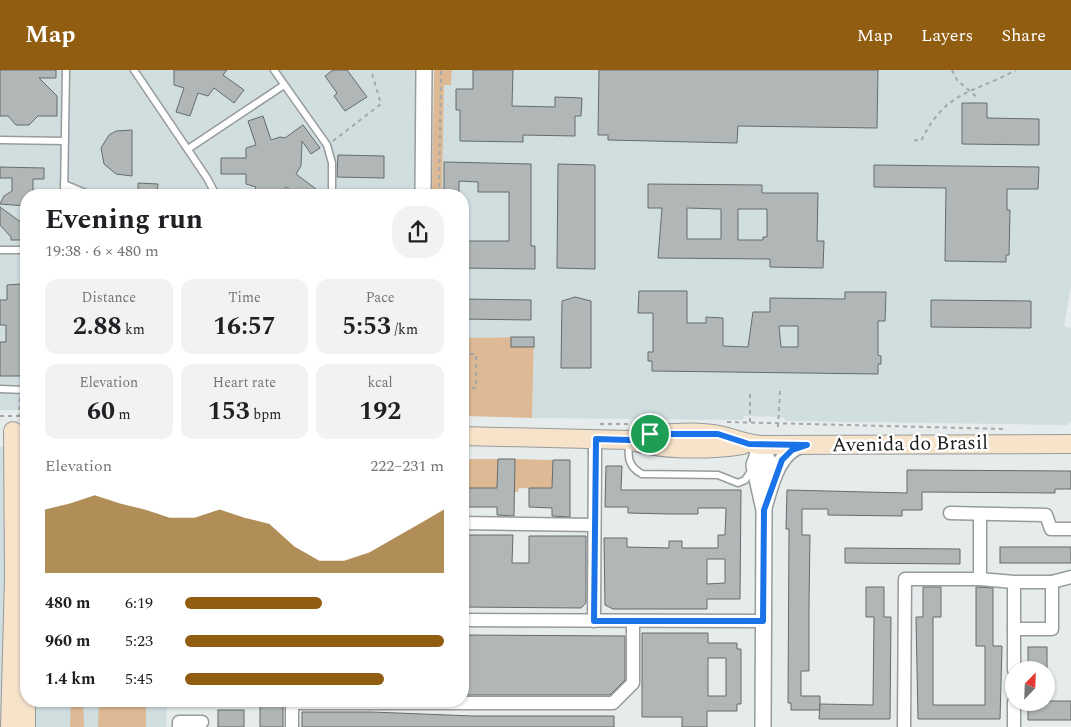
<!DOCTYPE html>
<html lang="en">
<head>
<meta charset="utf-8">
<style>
	body { margin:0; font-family:Spectral,serif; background:#f2f2f2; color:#202124; height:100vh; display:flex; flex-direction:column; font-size:19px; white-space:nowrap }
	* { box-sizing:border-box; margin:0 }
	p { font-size:16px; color:#757577 }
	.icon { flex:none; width:28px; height:28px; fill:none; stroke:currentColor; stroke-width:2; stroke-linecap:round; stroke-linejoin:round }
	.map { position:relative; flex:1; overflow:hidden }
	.sheet { position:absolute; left:20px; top:119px; width:449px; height:518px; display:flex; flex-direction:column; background:#fff; border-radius:20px; box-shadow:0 1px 4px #0004 }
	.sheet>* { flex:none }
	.needle { width:32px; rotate:23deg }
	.fabs { position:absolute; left:1005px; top:591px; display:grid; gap:10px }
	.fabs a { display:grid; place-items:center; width:50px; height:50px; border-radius:50%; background:#fff; box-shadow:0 1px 4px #0004; font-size:25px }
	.pin { position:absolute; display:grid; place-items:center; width:42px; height:42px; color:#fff; margin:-21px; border:2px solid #fff; border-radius:50%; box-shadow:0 1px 5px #0007 }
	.round { display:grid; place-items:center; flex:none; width:52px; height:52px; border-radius:20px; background:#f2f2f2 }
	.head { display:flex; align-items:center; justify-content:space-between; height:85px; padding:0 25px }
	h1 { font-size:28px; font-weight:700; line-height:38px }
	.metrics { display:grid; grid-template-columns:repeat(3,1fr); gap:8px; height:85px; padding:5px 25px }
	.metrics div { display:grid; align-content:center; border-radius:12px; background:#f2f2f2; text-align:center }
	.metrics b { font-size:25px; font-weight:700 }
	.metrics small { font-size:14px; font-weight:400 }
	.metrics p { font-size:14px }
	.chart { height:140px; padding:10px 25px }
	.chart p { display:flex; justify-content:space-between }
	.chart svg { width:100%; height:90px; margin-top:5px; fill:#915d11; opacity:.7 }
	ul { padding:0 25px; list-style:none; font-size:16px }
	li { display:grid; grid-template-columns:80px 60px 1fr; align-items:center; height:38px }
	li i { height:12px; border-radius:6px; background:#915d11 }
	header { display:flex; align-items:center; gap:30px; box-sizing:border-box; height:70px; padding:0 25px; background:#915d11; color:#fff }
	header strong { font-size:24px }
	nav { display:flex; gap:28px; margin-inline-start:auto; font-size:18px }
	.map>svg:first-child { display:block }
</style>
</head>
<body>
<header>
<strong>Map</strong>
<nav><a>Map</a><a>Layers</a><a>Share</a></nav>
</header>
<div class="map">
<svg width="1071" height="657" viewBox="0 0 1071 657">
	<rect width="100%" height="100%" fill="#e6ebec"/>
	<g fill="#d0dedf">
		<polygon points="0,0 419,0 418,125 26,125 26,340 0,340"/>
		<polygon points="452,0 1071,0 1071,216 1064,256 1071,258 1071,352 1067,355 786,351 783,347 744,346 743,350 532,348 534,267 463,268 462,125 442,125 444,15 451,15"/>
		<polygon points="0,377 26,377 26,630 248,630 248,633 167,632 166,657 0,657"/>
	</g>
	<g fill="#ddba95">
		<polygon points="434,0 452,0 451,15 444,15 442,125 432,125"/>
		<polygon points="534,267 532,348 463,346 463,268"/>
		<polygon points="463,389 498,389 497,422 493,418 463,418 463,421"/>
		<polygon points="515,389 553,390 552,422 548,419 519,418 518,422 515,422"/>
		<polygon points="71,630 83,630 84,657 70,657"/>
		<polygon points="99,630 146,630 146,657 98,657"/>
	</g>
	<g fill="#b1b6b6" stroke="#666b6b" fill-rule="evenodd">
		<polygon points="0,0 56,0 56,8 39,8 57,26 57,46 38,46 29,55 16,55 8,46 0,46"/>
		<polygon points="174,0 227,0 223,5 244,20 234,33 214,18 208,26 198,23 190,46 176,42 184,18 174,15"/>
		<polygon points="333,0 347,0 367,27 345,41 334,26 337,23 325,6"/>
		<polygon points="473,0 513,0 512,36 555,37 555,27 582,28 581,46 575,46 575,66 523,65 523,72 460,71 460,40 456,40 456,19 473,19"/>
		<polygon points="599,0 878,0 877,58 738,56 737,73 608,70 608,65 598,65"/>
		<polygon points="962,33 987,33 987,48 1039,49 1039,75 962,74"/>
		<polygon points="263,46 271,70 280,67 285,68 303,55 320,78 311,84 302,71 301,96 296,104 316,119 311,125 297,125 286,117 280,125 270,122 269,125 253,125 256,117 246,114 246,104 221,104 221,88 246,88 246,78 256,75 248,51"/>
		<polygon points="132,60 132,106 116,104 104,94 101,78 109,65 116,61"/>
		<polygon points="338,85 384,86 384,108 337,107"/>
		<polygon points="444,92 531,94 531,176 535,176 535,199 462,198 462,171 509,171 509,122 478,122 478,112 459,111 459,125 444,125"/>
		<polygon points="558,94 595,95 595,199 557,198"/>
		<polygon points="874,95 1039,97 1038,119 1007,119 1007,140 1010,140 1009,185 1006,185 1006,192 945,191 946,118 874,117"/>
		<polygon points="0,97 44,98 44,109 33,109 33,125 26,125 26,136 0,134 4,126 12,121 12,108 0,108"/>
		<polygon points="138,113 158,114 157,125 138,125"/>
		<path d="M648,114L762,115V123H818L817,171H824L823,198L770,197V189L658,188L662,138H648ZM687,138L721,139V169H687ZM738,139H767V167H763V170H738Z"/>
		<polygon points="0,137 22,153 26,150 26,170 11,170 11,167 0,155"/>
		<polygon points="21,214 26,214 26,306 0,306 0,272 6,272 6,255 0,255 0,230 7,230 7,215"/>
		<path d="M639,221H687V253H706V247L723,248V276L748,277L753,242H770V228L845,229V222H886L885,251H878V285L881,286V294H878V304L652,301V291H648V282H653V243H638ZM779,256H798V277H781Z"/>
		<polygon points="575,227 591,231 591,298 561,298 562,231"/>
		<polygon points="462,229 531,230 531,250 462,249"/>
		<polygon points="931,230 1031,231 1031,258 931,257"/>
		<rect x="511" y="267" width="23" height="10"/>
		<polygon points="498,389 515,389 514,446 497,445 497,437 463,437 463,418 497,418"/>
		<polygon points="553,390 570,390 570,447 552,446 552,438 529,437 529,418 552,418"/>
		<path d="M606,396H622L621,420H741L740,529H707V539H613L605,535L604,468H627V477L669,478V471H682V478H718V465H725L726,438H698V444H669L628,443V437H605ZM707,489H725V513L707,514Z"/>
		<polygon points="907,400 1071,401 1071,419 1055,419 1055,423 922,422 922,440 902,440 902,446 828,445 828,439 802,439 802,465 810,465 809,534 809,601 801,601 801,626 820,626 820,640 791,640 791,633 788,633 789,459 786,459 787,420 907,423"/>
		<polygon points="462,465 513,465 512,493 529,493 529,466 586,466 586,533 581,538 462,537"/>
		<rect x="1000" y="477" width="71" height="16"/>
		<polygon points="845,478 960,479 960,494 845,493"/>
		<polygon points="866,517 884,517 884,547 891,547 890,649 819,649 820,634 873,635 874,547 866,547"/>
		<polygon points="923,517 941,517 941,547 933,547 933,635 985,635 985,576 976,576 976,517 993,518 993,576 1002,576 1000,649 918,649 916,547 923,547"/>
		<path d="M642,563H708V573H737V579H741V634H737V641H707V657H682V647H642ZM708,588H726V626H708Z"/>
		<polygon points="462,565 625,566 625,610 610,625 462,625"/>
		<rect x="1028" y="577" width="19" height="23"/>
		<rect x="260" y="630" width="23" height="27"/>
		<polygon points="1046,631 1071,631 1071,650 1028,650 1028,632"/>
		<rect x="218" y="640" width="26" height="17"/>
		<polygon points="302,642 372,642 473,646 614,646 614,657 302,657"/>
	</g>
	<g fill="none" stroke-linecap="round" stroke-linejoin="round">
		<defs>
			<g id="service">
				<polyline points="134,0 207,108 216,125"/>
				<polyline points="274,0 327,75 332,93 332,125"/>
				<polyline points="0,70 65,71"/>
				<polyline points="188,79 284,15"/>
				<polyline points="64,114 90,125"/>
				<polyline points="64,125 66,0"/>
				<polyline points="0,180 26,180"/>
				<polyline points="0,319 26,320"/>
				<path d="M629,370C628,386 627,396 642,404L718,405L738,413L745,410L753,398"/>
			</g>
			<g id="minor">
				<polyline points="950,443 1046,445 1051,459 1071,459"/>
				<polyline points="980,445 980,509"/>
				<polyline points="462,453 594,455"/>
				<polyline points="1052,512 1071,507"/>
				<polyline points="462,550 763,551"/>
				<polyline points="594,551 595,369"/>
				<polyline points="1014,600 1014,559"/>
				<polyline points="292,633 613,633 633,613 633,552"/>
				<polyline points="179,657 179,652 202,652"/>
				<polyline points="292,657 292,630"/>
				<polyline points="904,657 905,509 980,509 1014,512 1052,512 1052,559 1014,559 1014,512"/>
				<polyline points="1014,657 1014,632"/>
			</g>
			<g id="tertiary">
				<polyline points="423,125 424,0"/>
				<polyline points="761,375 754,395 764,440 763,657"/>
				<polyline points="761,375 768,391 768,415"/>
				<path d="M764,438C770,417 778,379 804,375"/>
			</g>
			<g id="secondary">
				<polyline points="26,361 26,383"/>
				<path d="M462,366L629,370C652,363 695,360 719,365C734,368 746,374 761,375L1071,374"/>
				<path d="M630,370C661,381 710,380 742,375"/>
				<polyline points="10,657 14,508 13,361"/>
				<polyline points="26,657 26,488"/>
			</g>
		</defs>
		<use href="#service" stroke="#979b9c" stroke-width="9"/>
		<use href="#minor" stroke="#979b9c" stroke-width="15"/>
		<use href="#tertiary" stroke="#979b9c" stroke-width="18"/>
		<use href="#secondary" stroke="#979b9c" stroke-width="20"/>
		<g stroke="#a4a8a9" stroke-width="2" stroke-dasharray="4 4" stroke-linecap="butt">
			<polyline points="952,0 957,10 978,28"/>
			<path d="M914,70L921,71C946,20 972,24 1016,0"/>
			<polyline points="333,71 381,34 371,0"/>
			<polyline points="439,125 441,0"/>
			<polyline points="462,284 476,284 476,318 462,318"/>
			<polyline points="20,328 19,346 24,347"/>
			<polyline points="0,346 26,346"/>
			<polyline points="727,352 1005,359"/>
			<polyline points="750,352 750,321"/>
			<polyline points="600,354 633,354"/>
			<polyline points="778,357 780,321"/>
		</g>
		<use href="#service" stroke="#fff" stroke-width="6"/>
		<use href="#minor" stroke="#fff" stroke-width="12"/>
		<use href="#tertiary" stroke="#fff" stroke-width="15"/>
		<use href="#secondary" stroke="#f7e2ca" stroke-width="18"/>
	</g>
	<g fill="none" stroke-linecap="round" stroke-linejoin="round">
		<defs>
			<polygon id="route" points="650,364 718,364 749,374 807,375 792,380 782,390 764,440 763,551 594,551 596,369 629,370"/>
		</defs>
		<use href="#route" stroke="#fff" stroke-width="10"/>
		<use href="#route" stroke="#1a73e8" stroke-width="6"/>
	</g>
	<g text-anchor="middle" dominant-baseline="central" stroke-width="5" stroke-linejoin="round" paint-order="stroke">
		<g font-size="20" fill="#1b1d1d" stroke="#fff">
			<text transform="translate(910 374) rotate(-1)">Avenida do Brasil</text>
		</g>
	</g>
</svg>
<div class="fabs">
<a><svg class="needle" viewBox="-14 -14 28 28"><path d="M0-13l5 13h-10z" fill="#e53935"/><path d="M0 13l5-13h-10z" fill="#757577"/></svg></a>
</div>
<div class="pin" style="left:650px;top:364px;background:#1e9e55"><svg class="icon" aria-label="arrive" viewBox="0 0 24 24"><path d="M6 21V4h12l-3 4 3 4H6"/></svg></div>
<section class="sheet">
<div class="head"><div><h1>Evening run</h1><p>19:38 · 6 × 480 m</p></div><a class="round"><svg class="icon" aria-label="share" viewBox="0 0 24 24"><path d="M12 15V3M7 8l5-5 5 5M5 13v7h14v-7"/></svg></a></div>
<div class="metrics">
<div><p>Distance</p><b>2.88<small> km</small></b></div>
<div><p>Time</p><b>16:57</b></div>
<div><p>Pace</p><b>5:53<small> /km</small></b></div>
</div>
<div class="metrics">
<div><p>Elevation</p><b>60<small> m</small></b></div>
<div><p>Heart rate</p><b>153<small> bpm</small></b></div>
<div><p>kcal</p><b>192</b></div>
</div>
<div class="chart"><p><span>Elevation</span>222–231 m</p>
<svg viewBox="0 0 160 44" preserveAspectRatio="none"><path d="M0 44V13L10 10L20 6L30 10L40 13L50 17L60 17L70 13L80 17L90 20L100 31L110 38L120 38L130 34L140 27L150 20L160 13V44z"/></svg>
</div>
<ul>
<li><b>480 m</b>6:19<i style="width:53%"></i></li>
<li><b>960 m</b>5:23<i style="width:100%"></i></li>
<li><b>1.4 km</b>5:45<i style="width:77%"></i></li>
</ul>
</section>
</div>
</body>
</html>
